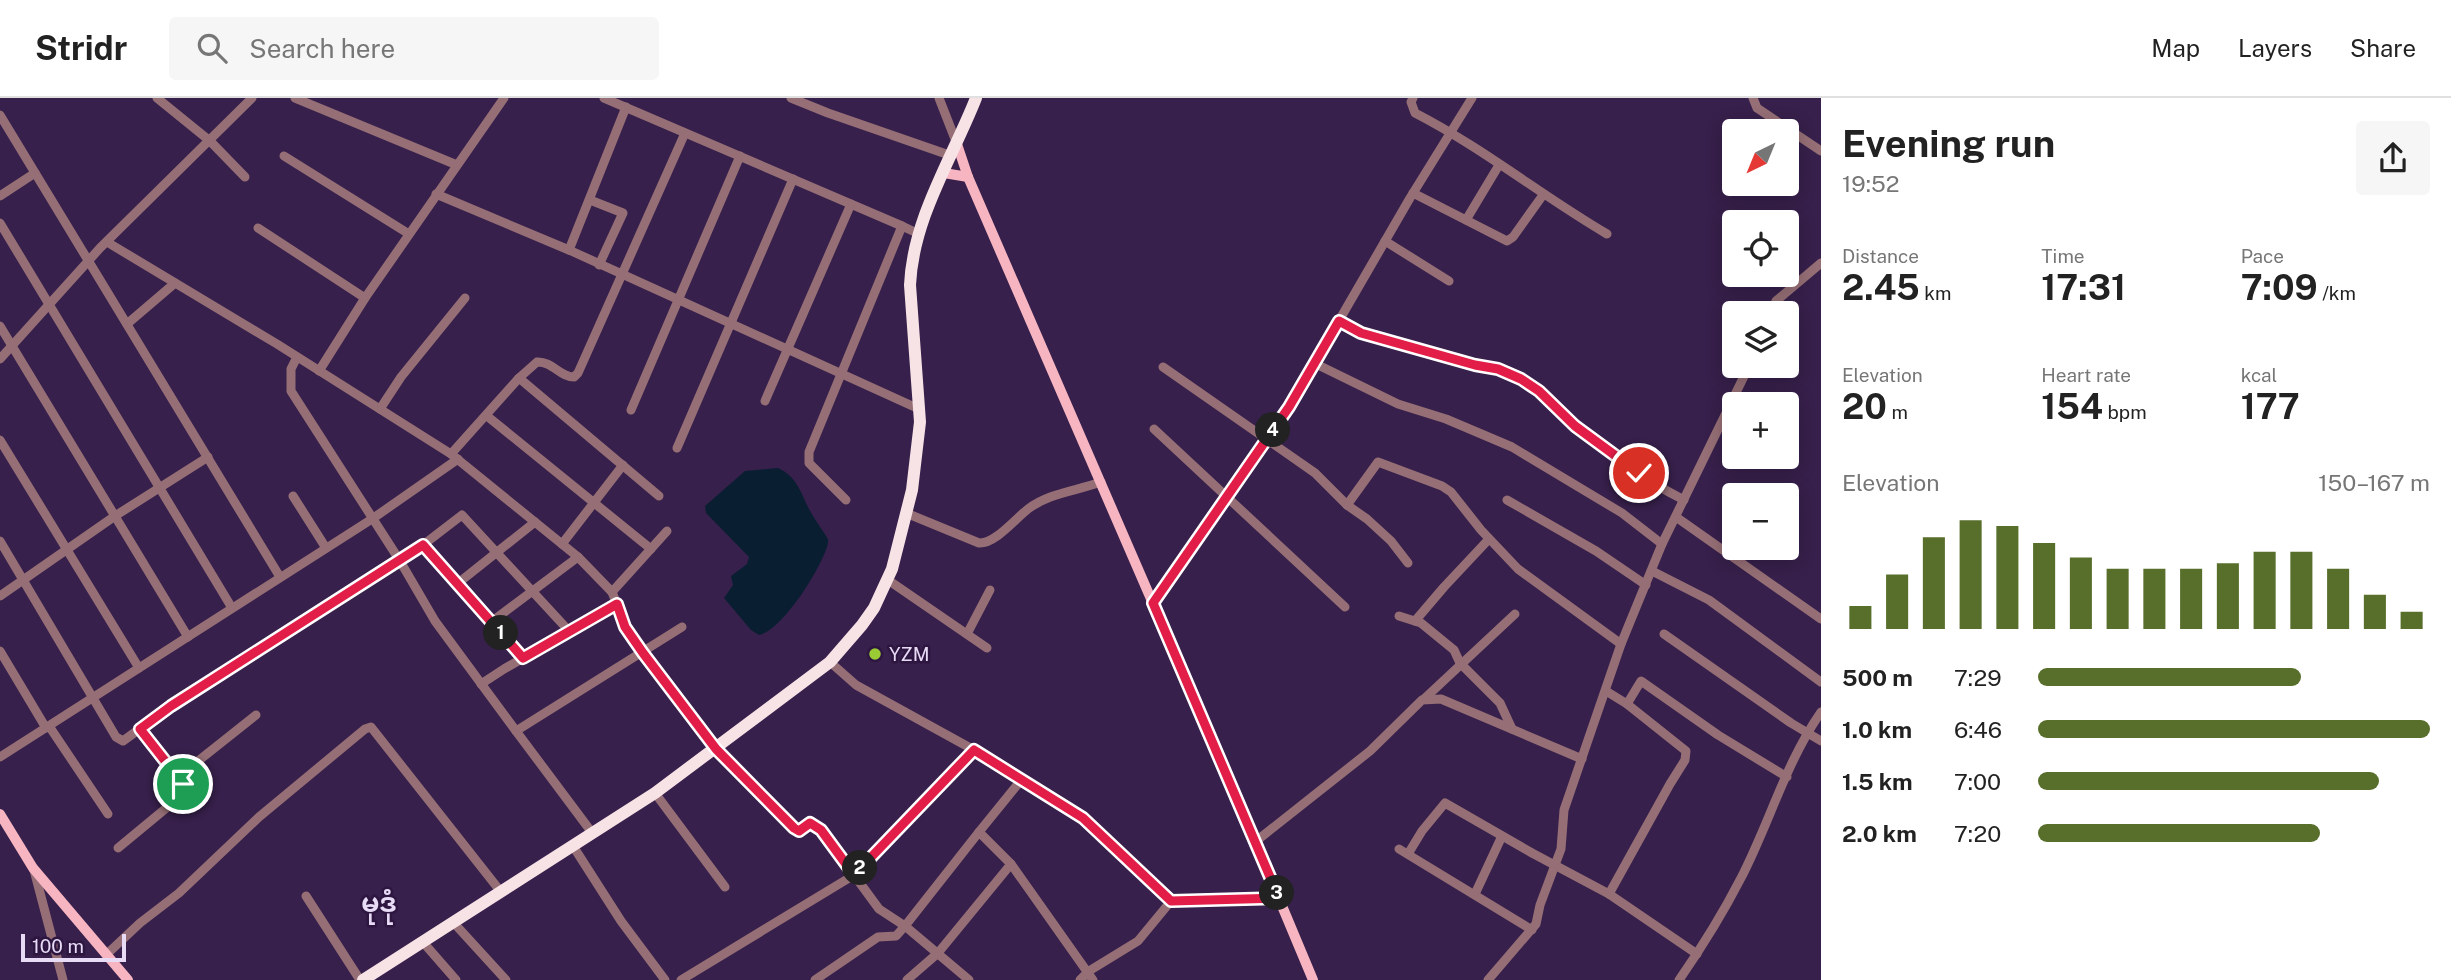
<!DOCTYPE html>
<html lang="en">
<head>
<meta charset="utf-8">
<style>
	body { margin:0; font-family:"Public Sans","Noto Sans Myanmar",sans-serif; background:#f6f6f6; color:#222; height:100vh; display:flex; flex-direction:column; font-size:26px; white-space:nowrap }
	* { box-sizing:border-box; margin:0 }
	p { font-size:23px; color:#767676 }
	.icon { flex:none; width:38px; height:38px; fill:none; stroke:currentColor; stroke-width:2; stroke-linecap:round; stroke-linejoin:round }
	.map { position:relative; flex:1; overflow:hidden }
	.sheet { display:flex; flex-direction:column; background:#fff; width:630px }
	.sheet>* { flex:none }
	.needle { width:46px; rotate:223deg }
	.fabs { position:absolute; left:1722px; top:21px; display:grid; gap:14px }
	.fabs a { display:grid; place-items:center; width:77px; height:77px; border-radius:7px; background:#fff; box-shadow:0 4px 18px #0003; font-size:35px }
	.scale { position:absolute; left:21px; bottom:18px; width:105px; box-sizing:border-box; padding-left:7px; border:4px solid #e8dbf6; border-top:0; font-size:19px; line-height:24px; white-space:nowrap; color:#e8dbf6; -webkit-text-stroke:5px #2d1640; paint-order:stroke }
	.pin { position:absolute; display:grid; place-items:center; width:60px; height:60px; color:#fff; margin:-30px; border:4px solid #fff; border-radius:50%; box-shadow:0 2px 7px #0007 }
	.km { position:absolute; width:35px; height:35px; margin:-18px; border-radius:50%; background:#222; color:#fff; font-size:19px; line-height:35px; text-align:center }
	.round { display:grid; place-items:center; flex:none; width:74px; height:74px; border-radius:7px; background:#f6f6f6 }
	.overview { display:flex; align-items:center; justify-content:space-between; height:119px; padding:0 21px }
	h1 { font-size:38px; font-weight:700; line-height:52px }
	.metrics { display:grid; grid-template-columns:repeat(3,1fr); gap:10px; height:119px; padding:7px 21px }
	.metrics div { display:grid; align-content:center }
	.metrics b { font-size:35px; font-weight:700 }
	.metrics small { font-size:19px; font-weight:400 }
	.metrics p { font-size:19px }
	.chart { height:196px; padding:14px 21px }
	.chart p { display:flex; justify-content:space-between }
	.chart svg { width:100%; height:126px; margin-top:7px; stroke:#586e2b; stroke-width:6 }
	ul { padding:0 21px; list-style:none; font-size:23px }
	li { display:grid; grid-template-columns:112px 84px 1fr; align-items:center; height:52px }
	li i { height:18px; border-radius:9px; background:#586e2b }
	header { display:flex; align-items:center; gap:42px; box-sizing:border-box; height:98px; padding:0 35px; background:#fff; border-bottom:2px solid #e0e0e0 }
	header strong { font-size:33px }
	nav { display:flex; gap:38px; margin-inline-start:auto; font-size:24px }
	.search { width:490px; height:63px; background:#f6f6f6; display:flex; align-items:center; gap:18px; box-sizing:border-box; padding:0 24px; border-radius:7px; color:#767676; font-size:26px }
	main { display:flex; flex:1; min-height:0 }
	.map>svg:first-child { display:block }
</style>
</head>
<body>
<header>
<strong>Stridr</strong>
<div class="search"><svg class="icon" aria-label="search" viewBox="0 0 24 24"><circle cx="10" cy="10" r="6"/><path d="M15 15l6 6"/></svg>Search here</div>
<nav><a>Map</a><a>Layers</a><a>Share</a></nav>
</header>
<main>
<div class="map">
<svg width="1821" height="882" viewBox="0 0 1821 882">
	<rect width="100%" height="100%" fill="#37204b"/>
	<path fill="#091f31" d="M778,370C797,379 800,393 809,411C814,421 822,431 828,441V445C823,468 782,533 759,537L751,532L724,500L733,487L731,478L747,466L749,459L706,415L705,408L745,373Z"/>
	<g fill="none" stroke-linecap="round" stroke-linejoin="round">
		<g stroke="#966f76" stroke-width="9">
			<polyline points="157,0 210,43 245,79"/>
			<polyline points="295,0 457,67"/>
			<polyline points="604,0 902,128"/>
			<polyline points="791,0 828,15 952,58"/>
			<polyline points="939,0 957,46"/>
			<path d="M1413,0L1411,4L1415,15C1483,50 1542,98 1607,136"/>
			<polyline points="1753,0 1757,10 1821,53"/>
			<polyline points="0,17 280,479"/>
			<polyline points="284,58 409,136"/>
			<polyline points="1413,95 1507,143 1513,139 1543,97"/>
			<polyline points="436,96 569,152 919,311"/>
			<polyline points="0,98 35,75"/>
			<polyline points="590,102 623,115 599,167"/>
			<polyline points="1466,122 1499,67"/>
			<polyline points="0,125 232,510"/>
			<polyline points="258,130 365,200"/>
			<polyline points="1385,143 1449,183"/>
			<polyline points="107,144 277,246 451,356 578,459 612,494 626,529 716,651 794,730 799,733 810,725 821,732 879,811 905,828 896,838 878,839 815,882"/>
			<polyline points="569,152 626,9"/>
			<polyline points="1771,215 1776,203 1821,165"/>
			<path d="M1339,223C1379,245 1426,254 1471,266C1489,271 1505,272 1522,281C1542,293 1556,312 1574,327C1607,356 1645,382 1684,402"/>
			<polyline points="127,226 175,185"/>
			<polyline points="0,228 188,539"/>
			<polyline points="297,259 291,271 291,293 400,463 435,523 516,633"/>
			<polyline points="0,261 100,150 252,0"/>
			<polyline points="1314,265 1398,306 1446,321 1512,349 1622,415 1662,446"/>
			<polyline points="1163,269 1315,375 1347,407 1367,421 1391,443 1408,465"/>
			<polyline points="319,273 365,200 504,0"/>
			<polyline points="519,280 659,398"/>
			<polyline points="765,303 851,106"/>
			<polyline points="380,311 401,279 465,200"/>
			<polyline points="631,312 740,58"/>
			<polyline points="487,318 651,451"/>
			<polyline points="1154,331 1345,509"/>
			<polyline points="0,342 139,570"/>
			<polyline points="677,350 793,81"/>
			<path d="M451,356L519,280L537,264C552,263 560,279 574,279L578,275L685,35"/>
			<polyline points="293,398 326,450"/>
			<polyline points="846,402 809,365 809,354 902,128 917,135"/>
			<polyline points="1507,402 1596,453 1646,487"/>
			<polyline points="1347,407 1378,364 1442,388 1451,394 1481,432 1518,471 1621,546"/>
			<path d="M906,415L979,445C995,446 1015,421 1028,411C1049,395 1076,393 1101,384"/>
			<polyline points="1676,419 1821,521"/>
			<polyline points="0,443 116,639 123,643 171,608 423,447 523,560"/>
			<polyline points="562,446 623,367"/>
			<polyline points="423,447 462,417 569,533"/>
			<polyline points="1652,473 1709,502 1821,584"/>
			<polyline points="888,482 987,550"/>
			<polyline points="457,486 535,424"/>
			<polyline points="612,494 667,433"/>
			<polyline points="0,498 115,418 208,359"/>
			<polyline points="1153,505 1289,309 1410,100 1472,0"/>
			<polyline points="1399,518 1421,525 1454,552 1460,565 1500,605 1512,631"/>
			<polyline points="1415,523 1444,489 1489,441"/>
			<polyline points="491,524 578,459"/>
			<polyline points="967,536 990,492"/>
			<polyline points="1664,536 1791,625 1821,643"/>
			<polyline points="0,553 46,630"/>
			<polyline points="830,564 856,587 974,652 1083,720 1171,803 1279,800"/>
			<polyline points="481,586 504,571 617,506"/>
			<polyline points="1606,593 1627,606 1686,653 1685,662 1670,686 1609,796"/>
			<polyline points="1424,601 1515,516"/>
			<polyline points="1627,606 1641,583 1718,637 1787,679"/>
			<polyline points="49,628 108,716"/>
			<polyline points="140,631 173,673 179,676 183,675 256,617"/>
			<polyline points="0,659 372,421 458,361"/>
			<polyline points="655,695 725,789"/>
			<polyline points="979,734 1022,681"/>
			<polyline points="593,736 516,633 682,529"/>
			<polyline points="1255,744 1370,653 1422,602 1441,601 1582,661"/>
			<polyline points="573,748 621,823 665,882"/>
			<path d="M118,750L176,702C183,692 183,687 179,676"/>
			<polyline points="1399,751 1532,832"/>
			<polyline points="1408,756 1422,733 1445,705 1532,755 1609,796 1697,856"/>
			<polyline points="34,772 63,882"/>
			<polyline points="1475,796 1502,738"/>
			<polyline points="306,798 360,882"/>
			<polyline points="453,824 506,882"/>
			<polyline points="422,843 456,882"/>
			<polyline points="107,856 140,825 179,795 259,719 365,631 371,629 501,794"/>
			<polyline points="681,882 854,777 974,652"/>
			<polyline points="907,882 938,855 1011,766"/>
			<polyline points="969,882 905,828 979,734 1011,766 1093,882"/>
			<polyline points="1080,882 1089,873 1138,843 1171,803"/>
			<polyline points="1488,882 1536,826 1540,807 1561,751 1564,712 1621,546 1662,446 1749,268"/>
			<path d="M1679,882C1702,849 1723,815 1741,780C1769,726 1786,664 1821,614"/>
		</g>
		<g stroke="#f6b5c1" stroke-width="10">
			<polyline points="957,46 968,79 1223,667 1313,882"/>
			<polyline points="944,75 968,79"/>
			<polyline points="0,716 33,770 128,882"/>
		</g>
		<path stroke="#f7e3e6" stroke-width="12" d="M363,882L655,695L830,564L862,527L874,510L892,471L912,392L920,324L910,187C913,120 952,61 976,0"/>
	</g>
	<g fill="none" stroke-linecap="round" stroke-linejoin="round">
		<defs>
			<polyline id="route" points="183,686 179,676 173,673 140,631 171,608 423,447 523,560 617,506 625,529 643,555 716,651 794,730 799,733 810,725 821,732 854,777 974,652 1083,720 1171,803 1279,800 1153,505 1289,309 1339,223 1361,235 1475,267 1498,271 1521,281 1539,293 1575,328 1639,375"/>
		</defs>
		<use href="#route" stroke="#fff" stroke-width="14"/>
		<use href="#route" stroke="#e11d48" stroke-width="9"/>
	</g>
	<circle fill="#9acb35" stroke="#2d1640" stroke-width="2.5" cx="875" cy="556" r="7"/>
	<g text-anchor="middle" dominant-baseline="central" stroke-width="5" stroke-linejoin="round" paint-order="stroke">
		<g font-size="19" fill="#e8dbf6" stroke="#2d1640" text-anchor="start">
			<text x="889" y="556">YZM</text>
		</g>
		<g font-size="26" font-weight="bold" fill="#e8dbf6" stroke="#2d1640">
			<text x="379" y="804">မုဒုံ</text>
		</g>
	</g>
</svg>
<div class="fabs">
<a><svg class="needle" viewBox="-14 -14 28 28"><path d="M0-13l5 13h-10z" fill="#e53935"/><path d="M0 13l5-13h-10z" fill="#767676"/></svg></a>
<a><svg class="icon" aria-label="locate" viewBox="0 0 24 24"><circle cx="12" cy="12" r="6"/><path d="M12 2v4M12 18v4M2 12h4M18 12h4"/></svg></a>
<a><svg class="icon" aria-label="layers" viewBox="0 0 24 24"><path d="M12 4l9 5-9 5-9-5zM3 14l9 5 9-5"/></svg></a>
<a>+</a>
<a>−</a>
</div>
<div class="scale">100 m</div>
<div class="pin" style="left:183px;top:686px;background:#1e9e55"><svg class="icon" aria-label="arrive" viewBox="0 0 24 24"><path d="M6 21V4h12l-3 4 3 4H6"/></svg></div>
<div class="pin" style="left:1639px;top:375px;background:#d93025"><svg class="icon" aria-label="check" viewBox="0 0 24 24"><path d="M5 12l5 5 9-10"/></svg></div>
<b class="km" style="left:501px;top:535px">1</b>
<b class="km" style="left:860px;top:770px">2</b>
<b class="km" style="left:1277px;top:795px">3</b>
<b class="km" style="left:1273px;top:332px">4</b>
</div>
<section class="sheet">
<div class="overview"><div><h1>Evening run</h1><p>19:52</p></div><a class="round"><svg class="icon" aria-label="share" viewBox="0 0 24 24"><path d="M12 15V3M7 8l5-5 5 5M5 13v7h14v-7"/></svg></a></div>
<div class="metrics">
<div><p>Distance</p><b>2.45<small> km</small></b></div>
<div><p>Time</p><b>17:31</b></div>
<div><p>Pace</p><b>7:09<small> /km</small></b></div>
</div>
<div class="metrics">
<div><p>Elevation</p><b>20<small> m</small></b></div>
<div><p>Heart rate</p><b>154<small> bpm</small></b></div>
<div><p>kcal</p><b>177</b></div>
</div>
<div class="chart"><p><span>Elevation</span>150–167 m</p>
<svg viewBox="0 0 160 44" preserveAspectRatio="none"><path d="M5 44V36M15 44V25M25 44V12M35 44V6M45 44V8M55 44V14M65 44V19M75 44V23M85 44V23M95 44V23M105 44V21M115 44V17M125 44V17M135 44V23M145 44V32M155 44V38"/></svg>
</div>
<ul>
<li><b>500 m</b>7:29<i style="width:67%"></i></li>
<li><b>1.0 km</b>6:46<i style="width:100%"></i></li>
<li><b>1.5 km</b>7:00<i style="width:87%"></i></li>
<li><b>2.0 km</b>7:20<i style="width:72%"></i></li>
</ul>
</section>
</main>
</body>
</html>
